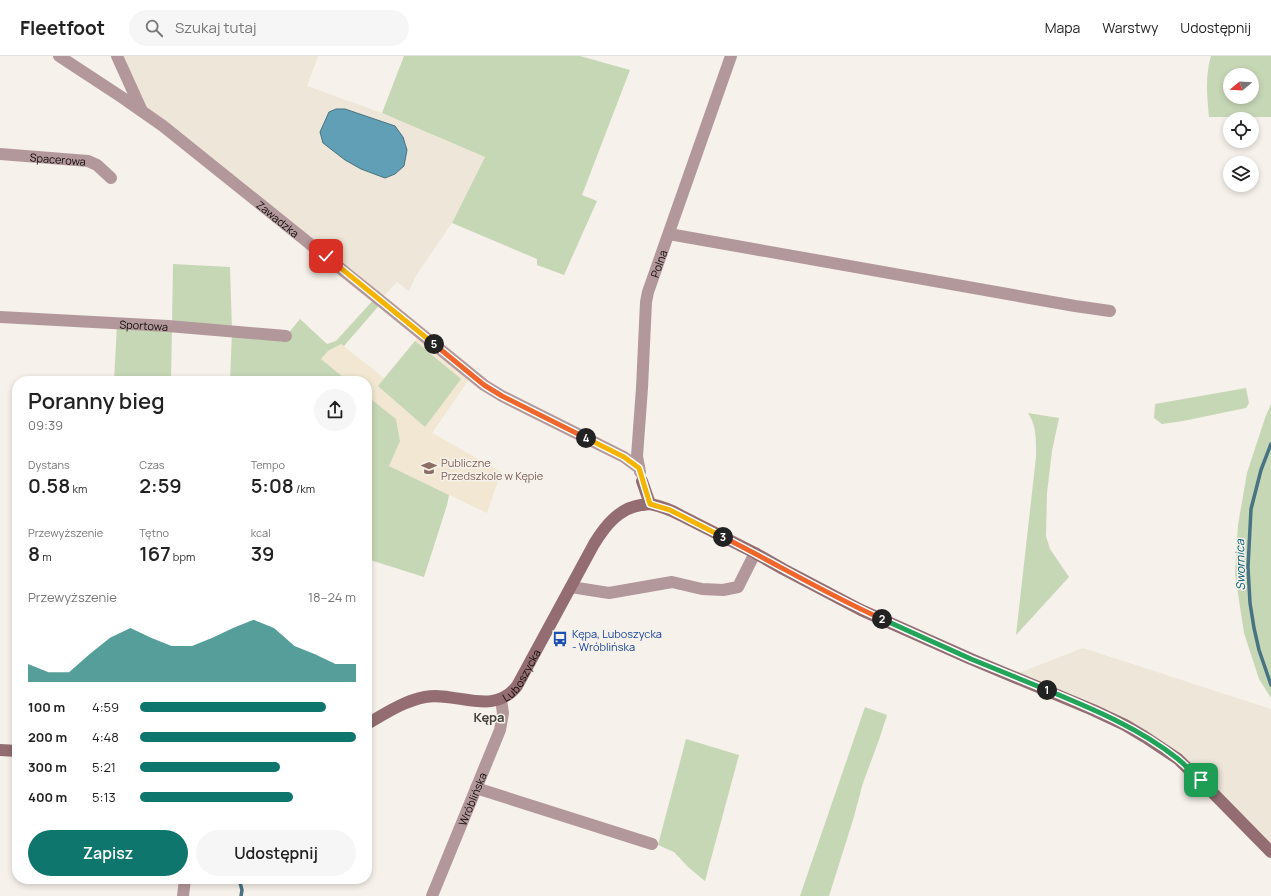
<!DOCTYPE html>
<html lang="pl">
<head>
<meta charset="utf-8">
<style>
	body { margin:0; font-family:Manrope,sans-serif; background:#f6f6f6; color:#222; height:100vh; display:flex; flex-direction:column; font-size:15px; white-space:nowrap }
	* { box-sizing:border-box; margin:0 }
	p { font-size:13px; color:#767676 }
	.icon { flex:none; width:22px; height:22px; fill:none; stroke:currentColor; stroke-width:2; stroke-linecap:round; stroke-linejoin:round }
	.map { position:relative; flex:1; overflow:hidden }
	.sheet { position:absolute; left:12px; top:320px; width:360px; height:508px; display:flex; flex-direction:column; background:#fff; border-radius:16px; box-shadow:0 2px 6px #0003 }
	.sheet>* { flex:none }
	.needle { width:26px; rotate:252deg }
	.fabs { position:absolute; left:1223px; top:12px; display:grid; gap:8px }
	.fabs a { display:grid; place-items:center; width:36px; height:36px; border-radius:50%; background:#fff; box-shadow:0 2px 6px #0003; font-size:20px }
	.pin { position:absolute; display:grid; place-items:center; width:34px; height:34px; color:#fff; margin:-17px; border-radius:8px; box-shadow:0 2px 6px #0006 }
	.km { position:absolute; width:20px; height:20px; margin:-10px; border-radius:50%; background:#222; color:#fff; font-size:11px; line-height:20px; text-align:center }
	.round { display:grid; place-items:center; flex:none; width:42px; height:42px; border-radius:21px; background:#f6f6f6 }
	.overview { display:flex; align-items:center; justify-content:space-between; height:68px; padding:0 16px }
	h1 { font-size:22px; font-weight:600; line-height:30px }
	.metrics { display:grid; grid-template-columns:repeat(3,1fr); gap:6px; height:68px; padding:4px 16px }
	.metrics div { display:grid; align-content:center }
	.metrics b { font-size:20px; font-weight:600 }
	.metrics small { font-size:11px; font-weight:400 }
	.metrics p { font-size:11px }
	.chart { height:112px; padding:8px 16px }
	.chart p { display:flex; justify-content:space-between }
	.chart svg { width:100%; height:72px; margin-top:4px; fill:#0f766e; opacity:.7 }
	.action { display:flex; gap:8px; margin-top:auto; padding:8px 16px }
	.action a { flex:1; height:46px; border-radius:24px; background:#0f766e; color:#fff; font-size:16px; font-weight:600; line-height:46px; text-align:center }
	.action a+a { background:#f6f6f6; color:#222 }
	ul { padding:0 16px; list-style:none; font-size:13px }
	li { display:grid; grid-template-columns:64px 48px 1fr; align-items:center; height:30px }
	li i { height:10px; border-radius:5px; background:#0f766e }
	header { display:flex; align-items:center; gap:24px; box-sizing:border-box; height:56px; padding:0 20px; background:#fff; border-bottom:1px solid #e0e0e0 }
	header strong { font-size:19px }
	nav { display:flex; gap:22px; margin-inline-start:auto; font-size:14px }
	.search { width:280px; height:36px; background:#f6f6f6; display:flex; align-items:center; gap:10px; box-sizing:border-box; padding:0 14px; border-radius:22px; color:#767676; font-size:15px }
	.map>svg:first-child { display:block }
</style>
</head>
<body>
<header>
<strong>Fleetfoot</strong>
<div class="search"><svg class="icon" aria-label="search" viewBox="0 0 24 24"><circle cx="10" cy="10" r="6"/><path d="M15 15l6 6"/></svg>Szukaj tutaj</div>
<nav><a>Mapa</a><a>Warstwy</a><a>Udostępnij</a></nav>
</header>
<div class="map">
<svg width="1271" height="840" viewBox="0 0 1271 840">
	<rect width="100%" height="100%" fill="#f6f1ea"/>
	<g fill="#eee6d8">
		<polygon points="117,0 318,0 307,30 382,57 485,101 452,167 417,218 409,235 397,226 380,244 142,55"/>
		<polygon points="1083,592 1271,653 1271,796 1240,764 1145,681 1011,620"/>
	</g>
	<polygon fill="#f1e7d2" points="421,278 472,319 432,377 501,416 487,457 389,410 400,385 396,363 367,340 367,325 348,325 321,303 328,295 341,288 384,322"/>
	<g fill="#c6d7b6" fill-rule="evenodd">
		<polygon points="404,0 580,0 630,14 582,139 597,145 564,219 537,209 537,203 452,167 485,101 382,57"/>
		<path d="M1211,0H1271V61H1209C1207,41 1205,20 1211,0ZM1230,19H1252V41H1230Z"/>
		<polygon points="173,208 230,211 232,275 286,280 300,263 327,288 336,285 376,241 382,246 344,290 341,288 328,295 321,303 348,325 230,325 232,275 172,271 171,325 114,325 117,268 172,270"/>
		<polygon points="415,285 461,323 425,371 378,330"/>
		<polygon points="1246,332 1249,347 1246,352 1183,365 1162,368 1154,362 1155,348"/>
		<polygon points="367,340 396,363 400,385 389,410 449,439 447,449 424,521 367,503"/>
		<polygon points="1271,348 1271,642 1259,623 1244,577 1235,518 1238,469 1247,417 1265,362"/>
		<path d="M1028,357L1059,362L1052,395L1047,437L1046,480L1050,493L1069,521L1016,579L1036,401C1036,386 1037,370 1028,357Z"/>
		<polygon points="865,651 887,659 880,681 863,727 853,764 829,840 800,840"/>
		<polygon points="686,683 739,699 705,825 688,811 674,796 658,789"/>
	</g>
	<polygon fill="#619fb6" stroke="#487382" points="336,53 345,53 395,70 403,81 407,94 404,110 395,118 385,122 361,113 345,104 323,87 320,76 329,56"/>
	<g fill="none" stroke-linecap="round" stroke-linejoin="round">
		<g stroke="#487382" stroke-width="3.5">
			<polyline points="1271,388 1261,414 1251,453 1248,511 1250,547 1254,572 1259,594 1271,629"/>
			<polyline points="239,823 242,834 241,840"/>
		</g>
		<g stroke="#b3989b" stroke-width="12">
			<path id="s1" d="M59,0L123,42L163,70L376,241L484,329L502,340L624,401L639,412"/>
			<polyline points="117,0 141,53"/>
			<path id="s2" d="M0,98L88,105L97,109L111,122"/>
			<polyline points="669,178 1075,250 1110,255"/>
			<path id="s3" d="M0,261L168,270L286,280"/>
			<path id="s4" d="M640,416L637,400L642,332L646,246L648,236L731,0"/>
			<polyline points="571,531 609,537 672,526 702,533 723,534 738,531 755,497"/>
			<polyline points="476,732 652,788"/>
			<polyline points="183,840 185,823"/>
			<path id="s5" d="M432,840L500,674L503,657L501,644"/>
		</g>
		<g stroke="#936d71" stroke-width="12">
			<polyline points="642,425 650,448"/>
			<path id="s6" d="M367,668C386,657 404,645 425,641C457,635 493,661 517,630L594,488C605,470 619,452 641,449C644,449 647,448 650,448C660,450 671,454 680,459L755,497L783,513L861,554L971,603L1093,654L1125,669L1145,681L1178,703L1213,737L1271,796"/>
			<polyline points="0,694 17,695"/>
		</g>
	</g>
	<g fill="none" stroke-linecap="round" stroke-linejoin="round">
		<defs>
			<path id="split-1" d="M1047,634C1093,653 1139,672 1178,703C1186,710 1193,717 1201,724"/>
			<polyline id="split-2" points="882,563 971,603 1047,634"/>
			<path id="split-3" d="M723,481C777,508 828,539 882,563"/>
			<polyline id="split-4" points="586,382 624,401 639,412 650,448 670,454 723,481"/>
			<polyline id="split-5" points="434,288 484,329 502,340 586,382"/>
			<polyline id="split-6" points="326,200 434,288"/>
		</defs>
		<use href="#split-1" stroke="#fff" stroke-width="8"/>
		<use href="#split-2" stroke="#fff" stroke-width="8"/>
		<use href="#split-3" stroke="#fff" stroke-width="8"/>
		<use href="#split-4" stroke="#fff" stroke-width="8"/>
		<use href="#split-5" stroke="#fff" stroke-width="8"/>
		<use href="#split-6" stroke="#fff" stroke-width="8"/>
		<use href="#split-1" stroke="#22a559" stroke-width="5"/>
		<use href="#split-2" stroke="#22a559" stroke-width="5"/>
		<use href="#split-3" stroke="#f0652b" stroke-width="5"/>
		<use href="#split-4" stroke="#f5b400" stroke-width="5"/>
		<use href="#split-5" stroke="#f0652b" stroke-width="5"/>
		<use href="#split-6" stroke="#f5b400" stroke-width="5"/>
	</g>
	<defs>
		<symbol id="school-bare" viewBox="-9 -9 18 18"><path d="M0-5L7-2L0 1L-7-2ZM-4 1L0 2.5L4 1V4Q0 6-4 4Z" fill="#8d6e63" stroke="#f6f1ea" stroke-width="2.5" paint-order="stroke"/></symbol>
		<symbol id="bus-bare" viewBox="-9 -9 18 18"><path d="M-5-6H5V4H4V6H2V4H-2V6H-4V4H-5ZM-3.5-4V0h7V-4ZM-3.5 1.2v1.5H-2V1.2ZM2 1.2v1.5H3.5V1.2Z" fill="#1a4fb4" stroke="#f6f1ea" stroke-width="2.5" paint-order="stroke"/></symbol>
	</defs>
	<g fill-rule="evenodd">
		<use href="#school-bare" x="418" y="401" width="22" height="22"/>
		<use href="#bus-bare" x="549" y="572" width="22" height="22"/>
	</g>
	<g text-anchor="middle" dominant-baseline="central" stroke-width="3" stroke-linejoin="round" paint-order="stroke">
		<g font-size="11" fill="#0e0c0a" stroke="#f6f1ea">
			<text stroke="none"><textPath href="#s2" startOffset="58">Spacerowa</textPath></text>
			<text stroke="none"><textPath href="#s1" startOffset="273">Zawadzka</textPath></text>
			<text stroke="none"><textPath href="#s4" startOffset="211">Polna</textPath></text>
			<text stroke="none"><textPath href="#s3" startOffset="144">Sportowa</textPath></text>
			<text stroke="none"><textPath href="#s6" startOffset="173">Luboszycka</textPath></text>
			<text stroke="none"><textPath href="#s5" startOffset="105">Wróblińska</textPath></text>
		</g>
		<g font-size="11" fill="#785e54" stroke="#f6f1ea" text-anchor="start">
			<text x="441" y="406">Publiczne<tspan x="441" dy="13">Przedszkole w Kępie</tspan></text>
		</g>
		<g font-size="11" fill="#164399" stroke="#f6f1ea" text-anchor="start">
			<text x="572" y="577">Kępa, Luboszycka<tspan x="572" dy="13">- Wróblińska</tspan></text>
		</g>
		<g font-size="12" font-style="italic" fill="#025c73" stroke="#f6f1ea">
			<text transform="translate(1240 509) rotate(-91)">Swornica</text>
		</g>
		<g font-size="13" font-weight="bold" fill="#433f3a" stroke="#f6f1ea">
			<text x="489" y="661">Kępa</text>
		</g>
	</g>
</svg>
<div class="fabs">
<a><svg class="needle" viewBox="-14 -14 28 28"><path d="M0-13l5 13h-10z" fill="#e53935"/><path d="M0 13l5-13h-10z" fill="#767676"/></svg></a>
<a><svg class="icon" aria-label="locate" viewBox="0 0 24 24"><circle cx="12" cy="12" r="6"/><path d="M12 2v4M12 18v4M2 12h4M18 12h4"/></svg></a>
<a><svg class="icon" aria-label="layers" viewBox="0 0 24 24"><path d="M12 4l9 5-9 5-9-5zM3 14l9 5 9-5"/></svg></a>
</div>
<div class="pin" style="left:1201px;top:724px;background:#1e9e55"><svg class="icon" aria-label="arrive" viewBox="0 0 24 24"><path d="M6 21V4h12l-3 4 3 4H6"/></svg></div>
<div class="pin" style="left:326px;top:200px;background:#d93025"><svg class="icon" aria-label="check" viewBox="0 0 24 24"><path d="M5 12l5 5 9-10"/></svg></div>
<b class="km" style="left:1047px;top:634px">1</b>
<b class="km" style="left:882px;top:563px">2</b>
<b class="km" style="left:723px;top:481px">3</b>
<b class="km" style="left:586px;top:382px">4</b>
<b class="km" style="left:434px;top:288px">5</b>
<section class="sheet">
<div class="overview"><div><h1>Poranny bieg</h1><p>09:39</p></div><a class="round"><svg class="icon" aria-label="share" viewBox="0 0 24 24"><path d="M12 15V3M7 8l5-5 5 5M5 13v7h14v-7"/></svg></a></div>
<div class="metrics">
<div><p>Dystans</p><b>0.58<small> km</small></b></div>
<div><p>Czas</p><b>2:59</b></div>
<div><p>Tempo</p><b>5:08<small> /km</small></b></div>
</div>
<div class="metrics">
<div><p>Przewyższenie</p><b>8<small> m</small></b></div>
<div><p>Tętno</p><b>167<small> bpm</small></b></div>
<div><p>kcal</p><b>39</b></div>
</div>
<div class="chart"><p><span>Przewyższenie</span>18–24 m</p>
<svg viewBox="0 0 160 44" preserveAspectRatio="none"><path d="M0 44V33L10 38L20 38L30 27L40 17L50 11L60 17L70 22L80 22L90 17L100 11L110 6L120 11L130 22L140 27L150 33L160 33V44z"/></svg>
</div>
<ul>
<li><b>100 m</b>4:59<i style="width:86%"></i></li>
<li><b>200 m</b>4:48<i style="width:100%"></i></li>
<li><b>300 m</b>5:21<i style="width:65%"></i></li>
<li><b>400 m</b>5:13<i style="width:71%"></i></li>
</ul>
<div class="action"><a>Zapisz</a><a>Udostępnij</a></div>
</section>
</div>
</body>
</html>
